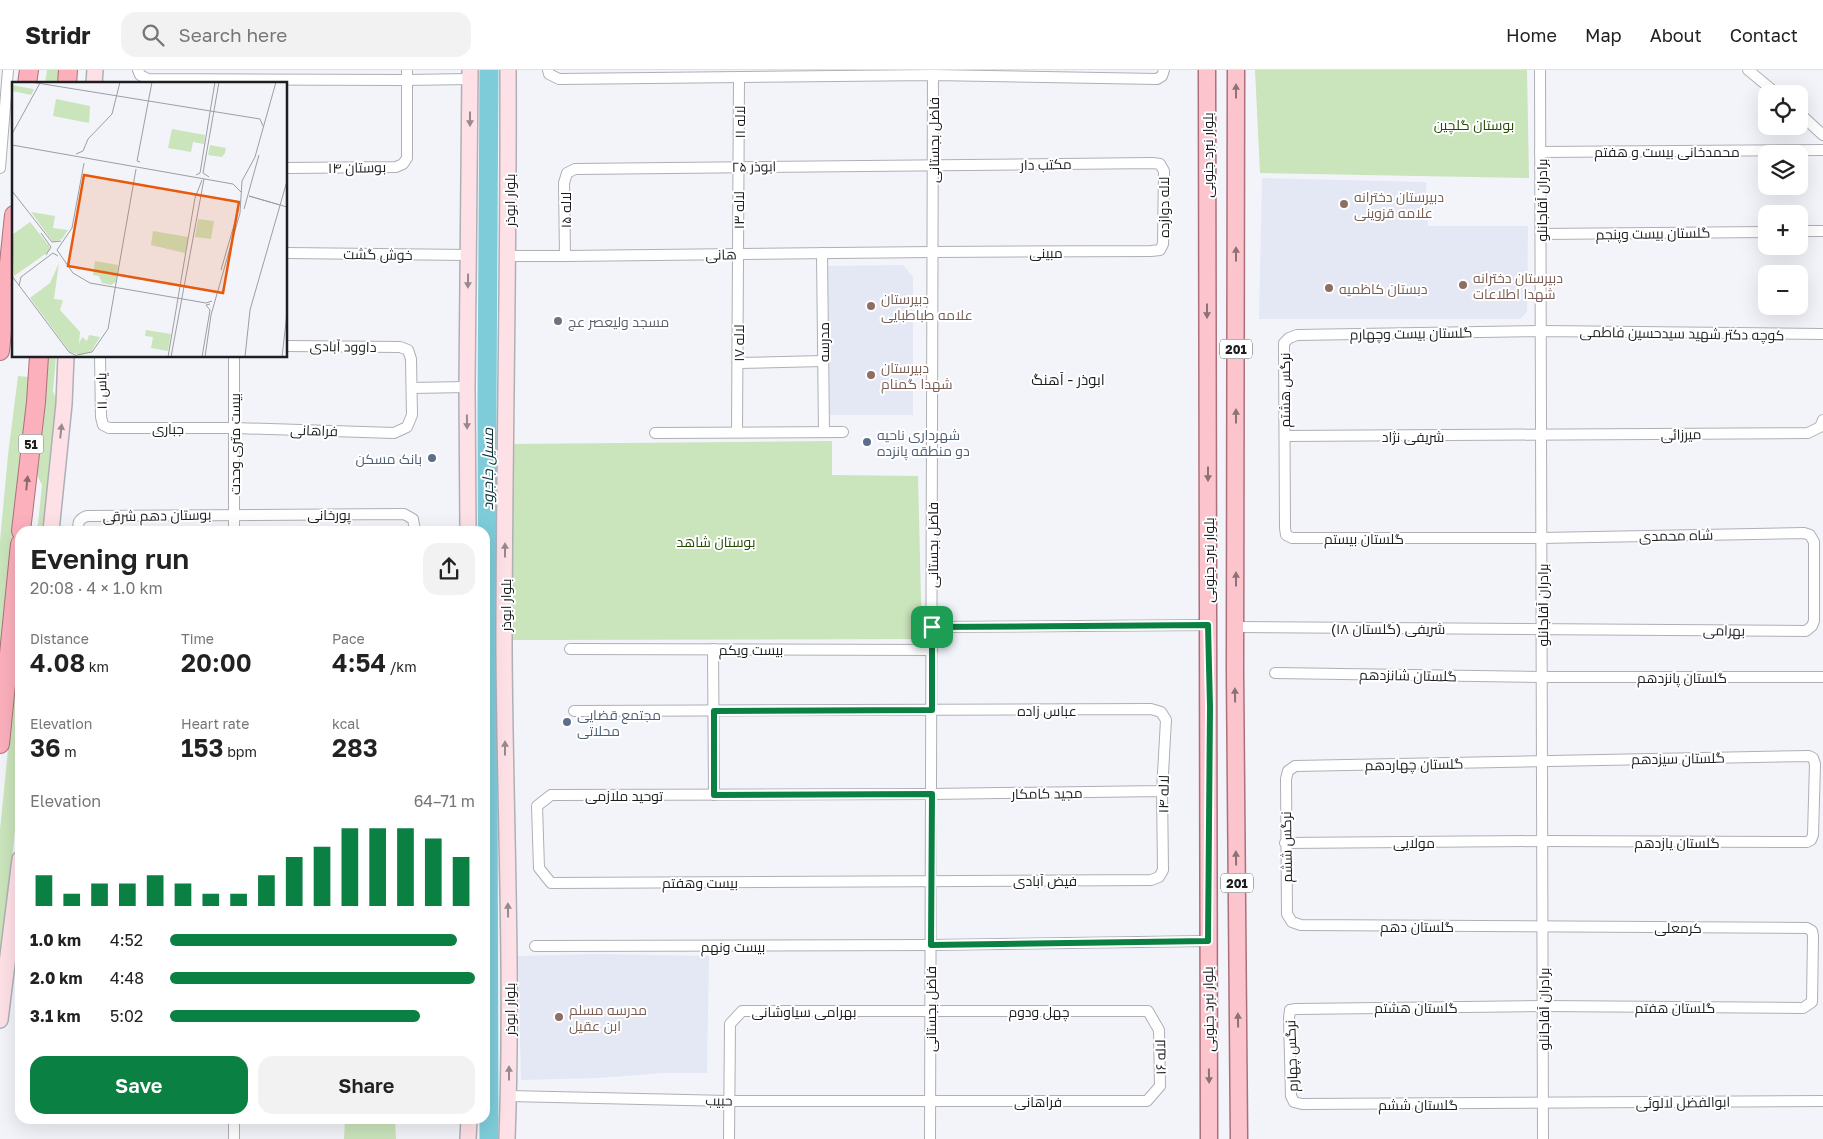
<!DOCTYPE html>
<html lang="en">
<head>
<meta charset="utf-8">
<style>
	body { margin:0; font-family:"Golos Text",Cairo,sans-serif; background:#f2f2f2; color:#222; height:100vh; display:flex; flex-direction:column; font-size:19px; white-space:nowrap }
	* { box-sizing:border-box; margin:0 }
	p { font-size:16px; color:#767676 }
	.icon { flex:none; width:28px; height:28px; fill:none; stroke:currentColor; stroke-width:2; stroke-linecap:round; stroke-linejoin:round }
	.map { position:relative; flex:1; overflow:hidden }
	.panel { position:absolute; left:15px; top:456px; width:475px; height:598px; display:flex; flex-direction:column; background:#fff; border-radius:15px; box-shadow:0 5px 20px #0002 }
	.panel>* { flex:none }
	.buttons { position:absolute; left:1758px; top:15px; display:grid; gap:10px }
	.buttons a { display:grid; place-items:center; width:50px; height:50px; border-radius:10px; background:#fff; box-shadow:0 5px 20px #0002; font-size:25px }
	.pin { position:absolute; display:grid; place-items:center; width:42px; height:42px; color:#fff; margin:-21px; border-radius:10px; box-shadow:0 2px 8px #0006 }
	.round { display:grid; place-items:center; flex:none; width:52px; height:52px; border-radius:15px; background:#f2f2f2 }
	.summary { display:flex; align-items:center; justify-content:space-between; height:85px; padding:0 15px }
	h1 { font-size:28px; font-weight:600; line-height:38px }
	.stats { display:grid; grid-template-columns:repeat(3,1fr); gap:8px; height:85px; padding:5px 15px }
	.stats div { display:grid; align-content:center }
	.stats b { font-size:25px; font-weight:600 }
	.stats small { font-size:14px; font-weight:400 }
	.stats p { font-size:14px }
	.chart { height:140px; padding:10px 15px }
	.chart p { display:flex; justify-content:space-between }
	.chart svg { width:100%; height:90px; margin-top:5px; stroke:#0b8043; stroke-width:6 }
	.primary-button { display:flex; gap:10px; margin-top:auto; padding:10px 15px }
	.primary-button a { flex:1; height:58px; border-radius:15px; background:#0b8043; color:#fff; font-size:20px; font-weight:600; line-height:58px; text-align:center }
	.primary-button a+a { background:#f2f2f2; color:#222 }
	ul { padding:0 15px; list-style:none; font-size:16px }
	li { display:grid; grid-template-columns:80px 60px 1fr; align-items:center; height:38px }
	li i { height:12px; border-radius:6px; background:#0b8043 }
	header { display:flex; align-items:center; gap:30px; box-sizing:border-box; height:70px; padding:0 25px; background:#fff; border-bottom:1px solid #e0e0e0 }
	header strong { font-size:24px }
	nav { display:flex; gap:28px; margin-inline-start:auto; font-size:18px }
	.search { width:350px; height:45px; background:#f2f2f2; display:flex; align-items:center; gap:12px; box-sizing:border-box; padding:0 18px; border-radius:15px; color:#767676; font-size:19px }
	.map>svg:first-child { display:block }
</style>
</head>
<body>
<header>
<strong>Stridr</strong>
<div class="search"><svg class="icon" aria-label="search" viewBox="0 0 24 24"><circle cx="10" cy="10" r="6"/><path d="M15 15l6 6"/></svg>Search here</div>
<nav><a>Home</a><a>Map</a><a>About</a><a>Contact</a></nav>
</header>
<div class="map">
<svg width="1823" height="1069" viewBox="0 0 1823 1069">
	<rect width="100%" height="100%" fill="#f2f4fa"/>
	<g fill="#e4e8f5">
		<polygon points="1262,108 1426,112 1428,156 1528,156 1527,242 1520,249 1259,249"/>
		<polygon points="903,195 913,207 913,345 830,345 828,196"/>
		<polygon points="596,884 709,886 707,1003 663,1003 599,1008 521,1010 518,886"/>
	</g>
	<g fill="#cae4bb">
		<polygon points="47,0 59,0 57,14 45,14"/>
		<polygon points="1255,0 1527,0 1529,108 1260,103"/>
		<polygon points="47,286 56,286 53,321 58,335 46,461 33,461 38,454 42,415 36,403"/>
		<polygon points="18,306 29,307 17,448 0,602 0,471 8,385"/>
		<polygon points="832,371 832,405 918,406 922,569 513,570 510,374"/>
		<polygon points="20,560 20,712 0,904 0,760"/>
		<polygon points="345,1049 395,1049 396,1069 344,1069"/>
	</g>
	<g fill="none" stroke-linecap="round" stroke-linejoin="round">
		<polyline stroke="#7eccda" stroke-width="19" points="489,1069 487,332 489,0"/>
		<defs>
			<g id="minor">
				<polyline points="138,0 140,5 148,9 406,10 470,9"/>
				<polyline points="548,0 549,4 559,9 933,5 1157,9 1162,6 1164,0"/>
				<polyline points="1540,0 1543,1069"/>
				<polyline points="1748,0 1777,24"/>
				<polyline points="1799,43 1823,65"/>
				<polyline points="1540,82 1823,80"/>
				<polyline points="0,98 8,0"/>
				<polyline points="286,98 396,97 403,94 407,88 407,0"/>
				<polyline points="1799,161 1823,161"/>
				<polyline points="1541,164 1766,162"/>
				<polyline points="286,183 469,185"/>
				<polyline points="822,183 824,362"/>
				<polyline points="509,186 565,186 933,182 1151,181 1160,180 1163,174 1164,101 1160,94 1153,93 575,99 567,103 564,113 565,186"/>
				<polyline points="100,286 101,347 103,355 109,358 235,358 394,363 407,357 412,345 411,289 408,280 400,277 286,276"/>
				<polyline points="234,286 234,461"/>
				<polyline points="738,293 823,291"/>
				<polyline points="412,318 467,317"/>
				<polyline points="737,362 739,7"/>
				<polyline points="655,363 843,362"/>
				<polyline points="1285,366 1808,363 1820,357 1823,350"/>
				<path d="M78,461C78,453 78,449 87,446L404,444L413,449L415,461"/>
				<polyline points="932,557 1208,555"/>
				<polyline points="1235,557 1806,561 1812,556 1814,551 1814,472 1810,465 1804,463 1541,468 1292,468 1286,465 1285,458 1284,273 1289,268 1297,265 1541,261 1823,264"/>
				<polyline points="570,579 932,580"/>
				<polyline points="713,579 714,725"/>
				<polyline points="1275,603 1542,607 1823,607"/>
				<polyline points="574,641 1151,639 1161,642 1166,650 1162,721 1163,800 1159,807 1151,810 551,813 539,798 537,736 551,725 931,724 1162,721"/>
				<polyline points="1285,773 1542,771 1807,772 1811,770 1813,765 1815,694 1813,688 1809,686 1295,696 1288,701 1286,709 1287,844 1292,852 1301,855 1807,858 1812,861 1813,866 1812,932 1803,938 1543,936 1296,939 1290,940 1289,948 1291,1026 1294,1032 1302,1034 1823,1031"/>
				<polyline points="535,876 931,875 1208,871"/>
				<polyline points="509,1026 729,1031 1147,1031 1160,1016 1159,960 1148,941 742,941 730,954 729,1069"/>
				<polyline points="234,1049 234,1069"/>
				<polyline points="930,1069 933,0"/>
			</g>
			<g id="secondary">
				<polyline points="94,14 95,0"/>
				<polyline points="51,461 64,334 66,286"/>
				<polyline points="468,461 467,317 470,0"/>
				<polyline points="0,950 20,789"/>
				<polyline points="468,1069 469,1049"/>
				<path d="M507,1069C513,906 505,743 504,580C504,387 509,193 508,0"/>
			</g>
			<g id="primary">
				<polyline points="1207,0 1209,1069"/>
				<polyline points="1236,0 1235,602 1239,1069"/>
			</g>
			<g id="trunk">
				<polyline points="27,14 29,0"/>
				<polyline points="67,14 68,0"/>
				<polyline points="0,281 14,145"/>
				<polyline points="21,461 36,332 39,286"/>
				<polyline points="0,674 20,474"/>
			</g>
		</defs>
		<use href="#minor" stroke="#aeb0b5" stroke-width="12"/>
		<use href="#secondary" stroke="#aeb0b5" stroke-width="18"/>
		<use href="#primary" stroke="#ad707b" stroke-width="19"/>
		<use href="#trunk" stroke="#ad707b" stroke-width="20"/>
		<use href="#minor" stroke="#fff" stroke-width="10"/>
		<use href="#secondary" stroke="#fee1e6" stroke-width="15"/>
		<use href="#primary" stroke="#fcc4cd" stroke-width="16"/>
		<use href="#trunk" stroke="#fbb0bc" stroke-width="18"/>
	</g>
	<defs><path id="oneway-solid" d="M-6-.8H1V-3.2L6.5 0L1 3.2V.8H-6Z" transform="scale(1.25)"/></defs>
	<g fill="#8c7176">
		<use href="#oneway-solid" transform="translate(1236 21) rotate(-90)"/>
		<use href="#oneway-solid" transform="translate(1236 184) rotate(-90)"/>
		<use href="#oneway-solid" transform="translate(1207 241) rotate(90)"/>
		<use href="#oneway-solid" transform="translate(1236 346) rotate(-90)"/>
		<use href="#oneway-solid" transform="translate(1208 404) rotate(90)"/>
		<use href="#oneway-solid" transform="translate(1236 509) rotate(-90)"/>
		<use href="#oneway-solid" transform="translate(1235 625) rotate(-91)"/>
		<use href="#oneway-solid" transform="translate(1236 788) rotate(-91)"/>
		<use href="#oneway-solid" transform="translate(1238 950) rotate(-91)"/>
		<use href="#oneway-solid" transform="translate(1209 1006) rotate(89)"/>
	</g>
	<g fill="#99898d">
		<use href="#oneway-solid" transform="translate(470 49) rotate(90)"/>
		<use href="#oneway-solid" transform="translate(468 211) rotate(91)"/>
		<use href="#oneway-solid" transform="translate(467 352) rotate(89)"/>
		<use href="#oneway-solid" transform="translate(61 361) rotate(-84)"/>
		<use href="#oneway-solid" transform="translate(505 480) rotate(-90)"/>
		<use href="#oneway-solid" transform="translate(505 678) rotate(-90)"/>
		<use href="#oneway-solid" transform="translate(508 840) rotate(-91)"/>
		<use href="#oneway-solid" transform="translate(509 1003) rotate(-90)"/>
	</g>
	<use fill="#8c676e" href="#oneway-solid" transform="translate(27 413) rotate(-84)"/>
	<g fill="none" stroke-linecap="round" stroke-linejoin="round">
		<defs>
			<polygon id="route" points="1208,555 1210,637 1208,871 931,875 932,724 714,725 714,641 932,640 932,557"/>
		</defs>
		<use href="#route" stroke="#fff" stroke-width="10"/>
		<use href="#route" stroke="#0b8043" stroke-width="6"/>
	</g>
	<g fill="#8d6e63" stroke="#fff" stroke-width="2">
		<circle cx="1344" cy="134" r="5"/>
		<circle cx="1463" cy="215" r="5"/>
		<circle cx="1329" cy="218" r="5"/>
		<circle cx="871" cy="236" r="5"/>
		<circle cx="871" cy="305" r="5"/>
		<circle cx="559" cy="947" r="5"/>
	</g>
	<circle fill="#6b7280" stroke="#fff" stroke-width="2" cx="558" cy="251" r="5"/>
	<g fill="#5c6f8a" stroke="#fff" stroke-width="2">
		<circle cx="867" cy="372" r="5"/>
		<circle cx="432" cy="388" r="5"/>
		<circle cx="567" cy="652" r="5"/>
	</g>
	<g text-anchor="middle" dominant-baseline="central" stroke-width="4" stroke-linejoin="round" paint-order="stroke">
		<g fill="#fff" stroke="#616263" stroke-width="1">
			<rect x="1220" y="269.5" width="32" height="19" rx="4"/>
			<rect x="18.5" y="364.5" width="25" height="19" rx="4"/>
			<rect x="1221" y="803.5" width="32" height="19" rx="4"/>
		</g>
		<g font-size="12" font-weight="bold" fill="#1d1e20">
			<text x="1236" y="279">201</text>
			<text x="31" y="374">51</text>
			<text x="1237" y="813">201</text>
		</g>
		<g font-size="14" fill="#1d1e20" stroke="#fff">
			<text transform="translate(739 52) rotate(-90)">لاله ۱۱</text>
			<text transform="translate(933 70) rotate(-90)">فاضل بجستانی</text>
			<text x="1667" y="81">محمدخانی بیست و هفتم</text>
			<text transform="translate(1207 85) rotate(-90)">بلوار نبرد جنوبی</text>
			<text transform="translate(1046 94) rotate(-1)">مکتب دار</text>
			<text transform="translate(754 96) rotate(-1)">ابوذر ۲۵</text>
			<text transform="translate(357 97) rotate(-1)">بوستان ۱۴</text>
			<text transform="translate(509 130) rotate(-90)">بلوار ابوذر</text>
			<text transform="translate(1541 130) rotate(-90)">برادران آقاجانلو</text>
			<text transform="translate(1163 137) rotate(-90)">لاله دوازده</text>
			<text transform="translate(565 140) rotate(-90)">لاله ۱۵</text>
			<text transform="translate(738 140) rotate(-90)">لاله ۱۳</text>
			<text transform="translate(1653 163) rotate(-1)">گلستان بیست وپنجم</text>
			<text x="1046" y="182">مبینی</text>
			<text transform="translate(378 184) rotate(1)">خوش گشت</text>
			<text transform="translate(721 184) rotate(-1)">هانی</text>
			<text transform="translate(1411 263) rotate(-1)">گلستان بیست وچهارم</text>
			<text transform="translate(1682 263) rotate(1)">کوچه دکتر شهید سیدحسین فاطمی</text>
			<text transform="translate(823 272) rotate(-90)">مدرسه</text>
			<text transform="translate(738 273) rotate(-90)">لاله ۱۷</text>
			<text transform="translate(343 276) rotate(1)">داوود آبادی</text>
			<text transform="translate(1284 320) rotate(-90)">نرگس هشتم</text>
			<text transform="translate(101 321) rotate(-91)">یاس ۱۱</text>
			<text x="168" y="358">جباری</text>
			<text transform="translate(314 360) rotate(2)">فراهانی</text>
			<text transform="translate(1681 364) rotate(-1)">میرزائی</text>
			<text x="1413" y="366">شریفی نژاد</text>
			<text transform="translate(234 374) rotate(-90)">بیست متری وحدت</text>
			<text x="329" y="444">پورخانی</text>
			<text transform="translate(157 445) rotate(-1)">بوستان دهم شرقی</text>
			<text transform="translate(1676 465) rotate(-1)">شاه محمدی</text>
			<text x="1364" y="468">گلستان بیستم</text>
			<text transform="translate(932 475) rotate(-90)">فاضل بجستانی</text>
			<text transform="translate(1208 490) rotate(-90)">بلوار نبرد جنوبی</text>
			<text transform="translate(505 535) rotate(-90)">بلوار ابوذر</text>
			<text transform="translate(1542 535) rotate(-90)">برادران آقاجانلو</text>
			<text x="1388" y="558">شریفی (گلستان ۱۸)</text>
			<text transform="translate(1724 560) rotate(1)">بهرامی</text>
			<text x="751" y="579">بیست ویکم</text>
			<text transform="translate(1408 605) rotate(1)">گلستان شانزدهم</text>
			<text x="1682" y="607">گلستان پانزدهم</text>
			<text x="1047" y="640">عباس زاده</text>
			<text transform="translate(1678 688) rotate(-1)">گلستان سیزدهم</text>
			<text transform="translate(1414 694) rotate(-1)">گلستان چهاردهم</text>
			<text transform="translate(1047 723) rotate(-1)">مجید کامکار</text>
			<text transform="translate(1163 724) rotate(-89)">لاله ۱۴</text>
			<text x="624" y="725">توحید ملازمی</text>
			<text x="1414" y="772">مولایی</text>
			<text x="1677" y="772">گلستان یازدهم</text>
			<text transform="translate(1286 777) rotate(-91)">نرگس ششم</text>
			<text x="1045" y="810">فیض آبادی</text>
			<text x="700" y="812">بیست وهفتم</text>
			<text x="1417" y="856">گلستان دهم</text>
			<text x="1678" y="857">کرمعلی</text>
			<text x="733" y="876">بیست ونهم</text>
			<text x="1416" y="937">گلستان هشتم</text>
			<text x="1675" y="937">گلستان هفتم</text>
			<text transform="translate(509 939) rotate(-90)">بلوار ابوذر</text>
			<text transform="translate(930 939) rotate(-90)">فاضل بجستانی</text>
			<text transform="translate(1208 939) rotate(-91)">بلوار نبرد جنوبی</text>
			<text transform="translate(1543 939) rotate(-90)">برادران آقاجانلو</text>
			<text x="804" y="941">بهرامی سیاوشانی</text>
			<text x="1039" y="941">چهل ودوم</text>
			<text transform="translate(1291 986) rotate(-92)">نرگس چهارم</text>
			<text transform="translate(1160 987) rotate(-91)">لاله ۱۶</text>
			<text transform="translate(719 1030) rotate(1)">حبیب</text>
			<text x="1038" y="1031">فراهانی</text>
			<text transform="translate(1683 1032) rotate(-1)">ابوالفضل لالوئی</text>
			<text x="1418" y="1034">گلستان ششم</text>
		</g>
		<g font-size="14" fill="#254b00" stroke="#fff">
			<text x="1474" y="54">بوستان گلچین</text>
			<text x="716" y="471">بوستان شاهد</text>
		</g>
		<g font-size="14" fill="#785e54" stroke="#fff" text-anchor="start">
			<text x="1354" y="126">دبیرستان دخترانه<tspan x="1354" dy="16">علامه قزوینی</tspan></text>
			<text x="1473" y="207">دبیرستان دخترانه<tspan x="1473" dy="16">شهدا اطلاعات</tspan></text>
			<text x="1339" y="218">دبستان کاظمیه</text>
			<text x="881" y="228">دبیرستان<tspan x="881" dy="16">علامه طباطبایی</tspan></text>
			<text x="881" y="297">دبیرستان<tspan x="881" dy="16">شهدا گمنام</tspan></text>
			<text x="569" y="939">مدرسه مسلم<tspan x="569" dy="16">ابن عقیل</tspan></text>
		</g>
		<g font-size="14" fill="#5b616d" stroke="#fff" text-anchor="start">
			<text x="568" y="251">مسجد ولیعصر عج</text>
		</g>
		<g font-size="14" fill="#4e5e75" stroke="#fff" text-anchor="start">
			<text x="877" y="364">شهرداری ناحیه<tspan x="877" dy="16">دو منطقه پانزده</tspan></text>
			<text x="422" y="388" text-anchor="end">بانک مسکن</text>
			<text x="577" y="644">مجتمع قضایی<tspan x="577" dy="16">محلاتی</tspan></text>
		</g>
		<g font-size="15" fill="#1d1e20" stroke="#fff">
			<text x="1068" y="309">ابوذر - آهنگ</text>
		</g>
		<g font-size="15" font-style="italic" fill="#0c333a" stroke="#fff">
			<text transform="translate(487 399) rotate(-90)">مسیل جاجرود</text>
		</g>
	</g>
	<g transform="translate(12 12)">
		<rect width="275" height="275" fill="#f2f4fa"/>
		<path d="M0,3L21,7L22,8L19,13L0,9ZM44,17L78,24L77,41L41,34ZM160,47L193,53L192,62L181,60L179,70L156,66ZM198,63L214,66L213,71L210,75L196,73ZM19,130L43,134L41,146L56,148L50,157L41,160ZM186,137L202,139L199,157L183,155ZM18,140L38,165L36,170L2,194L0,153ZM141,149L176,155L173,171L139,163ZM83,179L106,183L104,200L99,203L90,201L87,194L81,193ZM47,181L42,217L51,218L48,228L68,250L67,262L70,255L75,259L77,253L88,255L79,270L69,273L58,270L18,216L38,201ZM134,248L159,252L156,269L139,266L141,255L133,254Z" fill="#cae4bb"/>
		<path fill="none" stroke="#9d9ea3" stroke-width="1" d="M19,0L248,37L251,44M0,52L28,1M0,63L221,102L229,110M64,72L71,69L76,57L100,32L108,0M128,80L125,79L140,0M72,81L60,146L45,168L61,191L78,201L194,221L200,219M184,93L188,91L203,0M197,95L191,91L207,0M0,109L40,160L49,159M268,123L237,114L275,125M232,127L247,73M29,151L39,165L34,173M209,188L227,126M0,194L57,270L65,274M7,204L9,195L41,171L46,174M65,273L80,270L96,247L124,87M156,275L183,116L190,98M159,275L192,97M190,275L198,228L194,223L198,222M193,275L199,233L228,131L230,99L243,75L264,0M233,275L238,228L275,99M270,275L275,231"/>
		<path fill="#e8590c" fill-opacity="0.15" stroke="#e8590c" stroke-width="2.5" d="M72,93L227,120L211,211L56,184Z"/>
		<rect width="275" height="275" fill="none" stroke="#1d1e20" stroke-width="2.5"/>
	</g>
</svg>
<div class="buttons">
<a><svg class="icon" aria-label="locate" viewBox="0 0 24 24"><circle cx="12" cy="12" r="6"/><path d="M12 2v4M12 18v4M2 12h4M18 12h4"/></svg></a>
<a><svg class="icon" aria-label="layers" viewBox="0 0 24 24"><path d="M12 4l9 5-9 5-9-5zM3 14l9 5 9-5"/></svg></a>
<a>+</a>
<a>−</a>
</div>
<div class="pin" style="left:932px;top:557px;background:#1e9e55"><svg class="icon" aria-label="arrive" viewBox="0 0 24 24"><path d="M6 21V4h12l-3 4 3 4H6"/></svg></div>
<section class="panel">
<div class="summary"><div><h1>Evening run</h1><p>20:08 · 4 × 1.0 km</p></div><a class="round"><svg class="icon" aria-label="share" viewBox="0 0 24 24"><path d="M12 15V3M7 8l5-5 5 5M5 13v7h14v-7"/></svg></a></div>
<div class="stats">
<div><p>Distance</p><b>4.08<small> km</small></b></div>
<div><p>Time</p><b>20:00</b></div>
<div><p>Pace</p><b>4:54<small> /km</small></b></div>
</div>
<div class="stats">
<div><p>Elevation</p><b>36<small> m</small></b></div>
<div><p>Heart rate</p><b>153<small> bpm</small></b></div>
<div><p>kcal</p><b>283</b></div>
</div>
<div class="chart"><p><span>Elevation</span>64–71 m</p>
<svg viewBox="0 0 160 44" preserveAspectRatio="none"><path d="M5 44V29M15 44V38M25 44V33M35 44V33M45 44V29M55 44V33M65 44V38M75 44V38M85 44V29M95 44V20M105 44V15M115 44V6M125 44V6M135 44V6M145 44V11M155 44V20"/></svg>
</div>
<ul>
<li><b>1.0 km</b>4:52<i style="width:94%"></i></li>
<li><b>2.0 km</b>4:48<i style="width:100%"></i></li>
<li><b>3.1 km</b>5:02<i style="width:82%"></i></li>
</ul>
<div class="primary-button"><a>Save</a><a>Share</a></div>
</section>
</div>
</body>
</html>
